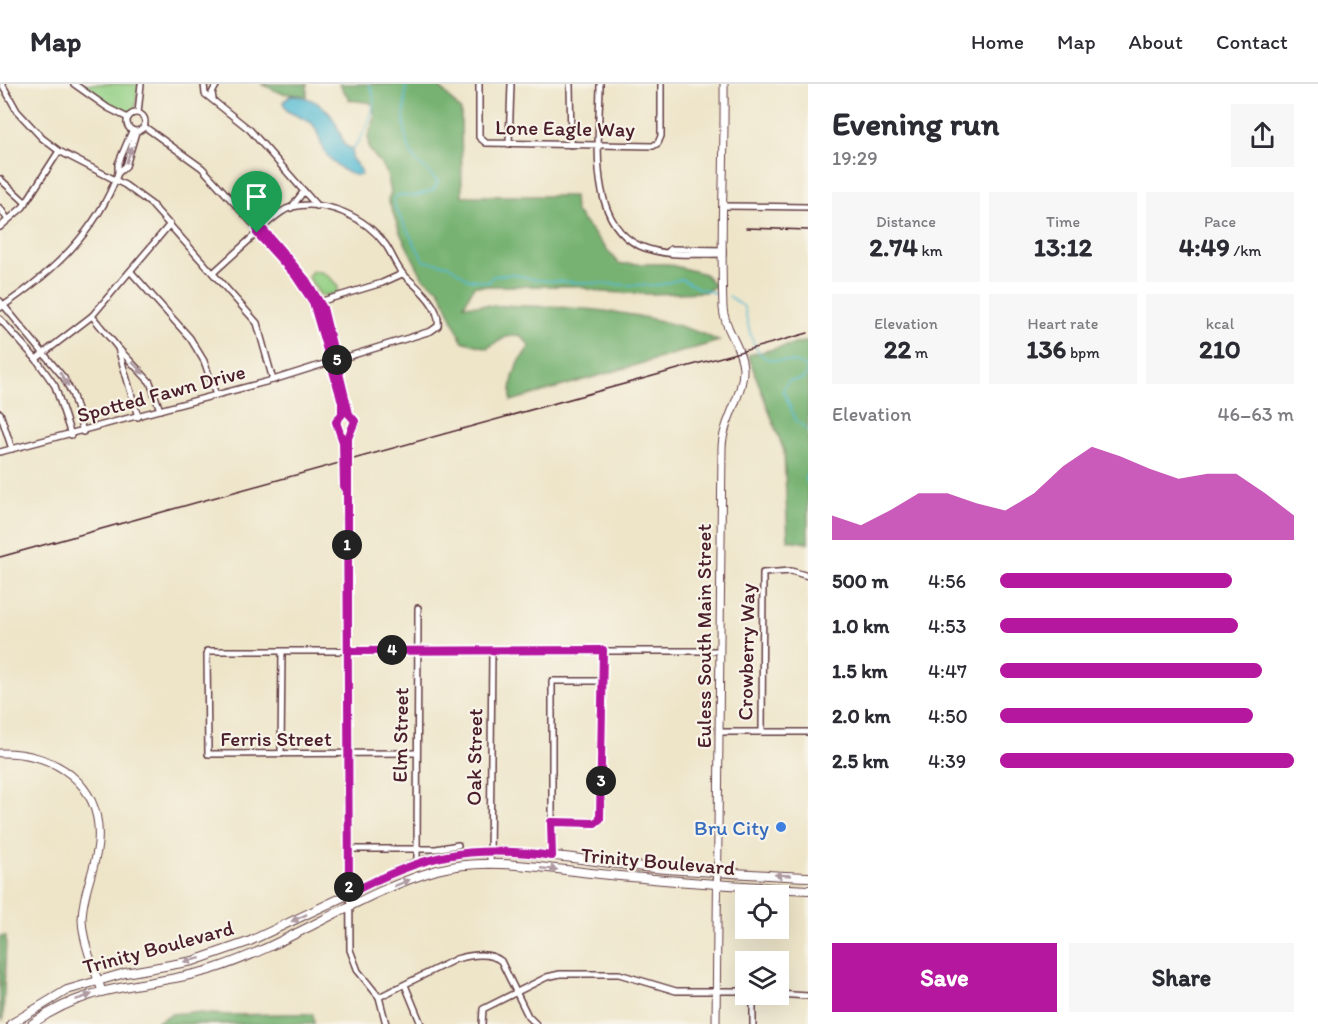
<!DOCTYPE html>
<html lang="en">
<head>
<meta charset="utf-8">
<style>
	body { margin:0; font-family:Itim,sans-serif; background:#f7f7f7; color:#2b2b33; height:100vh; display:flex; flex-direction:column; font-size:22px; white-space:nowrap }
	* { box-sizing:border-box; margin:0 }
	p { font-size:20px; color:#7c7c81 }
	.icon { flex:none; width:33px; height:33px; fill:none; stroke:currentColor; stroke-width:2; stroke-linecap:round; stroke-linejoin:round }
	.map { position:relative; flex:1; overflow:hidden }
	.drawer { display:flex; flex-direction:column; background:#fff; width:510px }
	.drawer>* { flex:none }
	.tools { position:absolute; left:735px; top:801px; display:grid; gap:12px }
	.tools a { display:grid; place-items:center; width:54px; height:54px; border-radius:0px; background:#fff; box-shadow:0 6px 24px #0002; font-size:30px }
	.pin { position:absolute; display:grid; place-items:center; width:51px; height:51px; color:#fff; margin:-62px -26px; border-radius:50% 50% 50% 0; rotate:-45deg; box-shadow:0 0 6px #0007 }
	.pin .icon { rotate:45deg }
	.km { position:absolute; width:30px; height:30px; margin:-15px; border-radius:50%; background:#222; color:#fff; font-size:16px; line-height:30px; text-align:center }
	.round { display:grid; place-items:center; flex:none; width:63px; height:63px; border-radius:0px; background:#f7f7f7 }
	.headline { display:flex; align-items:center; justify-content:space-between; height:102px; padding:0 24px }
	h1 { font-size:33px; font-weight:700; line-height:45px }
	.metrics { display:grid; grid-template-columns:repeat(3,1fr); gap:9px; height:102px; padding:6px 24px }
	.metrics div { display:grid; align-content:center; border-radius:0px; background:#f7f7f7; text-align:center }
	.metrics b { font-size:26px; font-weight:700 }
	.metrics small { font-size:16px; font-weight:400 }
	.metrics p { font-size:16px }
	.chart { height:168px; padding:12px 24px }
	.chart p { display:flex; justify-content:space-between }
	.chart svg { width:100%; height:108px; margin-top:6px; fill:#b5179e; opacity:.7 }
	.action { display:flex; gap:12px; margin-top:auto; padding:12px 24px }
	.action a { flex:1; height:69px; border-radius:0px; background:#b5179e; color:#fff; font-size:24px; font-weight:700; line-height:69px; text-align:center }
	.action a+a { background:#f7f7f7; color:#2b2b33 }
	ul { padding:0 24px; list-style:none; font-size:20px }
	li { display:grid; grid-template-columns:96px 72px 1fr; align-items:center; height:45px }
	li i { height:15px; border-radius:8px; background:#b5179e }
	header { display:flex; align-items:center; gap:36px; box-sizing:border-box; height:84px; padding:0 30px; background:#fff; border-bottom:2px solid #e1e1e2 }
	header strong { font-size:28px }
	nav { display:flex; gap:33px; margin-inline-start:auto; font-size:21px }
	main { display:flex; flex:1; min-height:0 }
	.map>svg:first-child { display:block }
</style>
</head>
<body>
<header>
<strong>Map</strong>
<nav><a>Home</a><a>Map</a><a>About</a><a>Contact</a></nav>
</header>
<main>
<div class="map">
<svg width="808" height="940" viewBox="0 0 808 940">
	<rect width="100%" height="100%" fill="#f7f3e8"/>
	<filter id="ink" filterUnits="userSpaceOnUse"><feTurbulence type="fractalNoise" baseFrequency=".0167" numOctaves="2"/><feDisplacementMap in="SourceGraphic" scale="12" xChannelSelector="R" yChannelSelector="G"/><feConvolveMatrix kernelMatrix="1 2 1 2 8 2 1 2 1" color-interpolation-filters="sRGB"/></filter>
	<filter id="wash" filterUnits="userSpaceOnUse"><feTurbulence type="fractalNoise" baseFrequency=".008" numOctaves="4" result="noise"/><feDisplacementMap in="SourceGraphic" scale="24" xChannelSelector="R" yChannelSelector="G"/><feGaussianBlur stdDeviation="1.35" result="paint"/><feColorMatrix in="noise" values="0 0 0 0 0 0 0 0 0 0 0 0 0 0 0 0 0 1.4 0 .05"/><feComposite in="paint" operator="in"/></filter>
	<g filter="url(#wash)">
		<rect width="100%" height="100%" fill="#eee5c9"/>
		<g fill="#94d085" stroke="#6f7858" stroke-width="1.5">
			<path d="M80,0H139L135,26L128,30C110,22 95,13 80,0Z"/>
			<path d="M312,187C324,186 332,194 338,203L337,209L321,212L308,193Z"/>
		</g>
		<g fill="#77b272" stroke="#60684e" stroke-width="1.5">
			<polygon points="261,0 307,0 307,12 281,9"/>
			<path d="M339,0H437L461,27L462,112H574L575,127L619,180H667L705,190L715,202L705,208L651,210L602,208L576,202H474L464,221C550,222 640,221 719,257L511,317C510,294 516,280 530,262L520,251L506,253L487,264L462,257L439,205L423,194L401,151L388,115L391,108L386,87L369,65L368,52L375,34L372,19L350,16Z"/>
			<polygon points="808,257 808,459 788,456 784,367 748,271"/>
			<polygon points="0,852 6,852 3,936 0,933"/>
			<path d="M192,928C232,934 273,928 313,930L314,940H154L171,930Z"/>
		</g>
		<path fill="#55bbd3" stroke="#506d7f" stroke-width="1.5" d="M291,11C323,14 336,32 344,61L352,65V75L361,86V91C348,94 330,77 324,66C319,57 319,48 312,39L287,27L283,18Z"/>
		<g fill="none" stroke-linecap="round" stroke-linejoin="round">
			<g stroke="#55bbd3" stroke-width="1.5">
				<path d="M406,0C405,26 399,55 417,78C424,85 432,90 438,98L433,106L415,112L398,111L394,115L395,124L424,177L448,181L468,195L489,198L493,192L513,190L537,196L626,201H659L681,195L700,205L719,210"/>
				<path d="M352,65C366,50 381,18 369,0"/>
				<path d="M729,212L744,223C748,238 751,272 771,276C785,278 796,275 808,285L803,295L788,297L783,306L796,337L808,346"/>
				<polyline points="808,387 805,394 808,400"/>
			</g>
		</g>
	</g>
	<g filter="url(#ink)">
		<g fill="none" stroke-linecap="round" stroke-linejoin="round">
			<defs>
				<g id="minor">
					<polyline points="2,0 17,27 42,54 59,67 125,101 151,120 257,239 273,296"/>
					<polyline points="74,0 108,24 128,34"/>
					<polyline points="204,0 205,10 250,46 317,122"/>
					<polyline points="479,0 479,53 486,59 653,62 658,59 661,52 661,0"/>
					<polyline points="570,0 571,61"/>
					<path d="M600,0C600,49 585,137 640,162C665,173 696,170 723,170"/>
					<polyline points="213,15 212,9 217,0"/>
					<circle cx="136" cy="38" r="9"/>
					<polyline points="138,29 141,0"/>
					<polyline points="145,43 202,84 257,144"/>
					<polyline points="132,47 118,80 118,89 126,82 136,48"/>
					<polyline points="509,60 511,0"/>
					<polyline points="0,95 26,119"/>
					<polyline points="724,122 808,123"/>
					<polyline points="0,124 8,136"/>
					<polyline points="291,124 304,107"/>
					<polyline points="0,143 23,123 59,67"/>
					<path d="M262,144C271,137 280,126 292,123C326,115 365,133 385,160C392,169 396,183 404,191C417,203 441,222 438,242L431,247L337,276"/>
					<polyline points="263,146 315,208 323,224 335,274"/>
					<polyline points="259,150 295,191 313,217 331,275"/>
					<polyline points="668,168 671,165 723,166"/>
					<polyline points="131,188 190,254 204,277 216,311"/>
					<polyline points="213,189 257,149"/>
					<polyline points="0,217 64,294 73,312 83,348"/>
					<polyline points="319,218 382,199 402,190"/>
					<path d="M0,224C51,190 97,148 118,89"/>
					<polyline points="92,232 118,264"/>
					<polyline points="0,235 36,275 55,302 71,351"/>
					<polyline points="36,275 92,232 170,140"/>
					<polyline points="336,279 349,330 355,340 348,354 347,406 350,866 358,887 379,913 386,940"/>
					<polyline points="341,313 342,330 336,338 343,358 344,402 347,406"/>
					<polyline points="0,329 12,365"/>
					<polyline points="138,333 118,264 150,298 160,326"/>
					<polyline points="0,368 273,296 330,278"/>
					<polyline points="719,648 808,648"/>
					<polyline points="762,648 763,489 791,487 808,492"/>
					<polyline points="416,669 208,670 207,567 719,567"/>
					<polyline points="281,670 282,568"/>
					<polyline points="551,738 595,739 600,735 603,566"/>
					<polyline points="349,765 436,765 458,761"/>
					<polyline points="552,772 552,597 602,597"/>
					<polyline points="417,778 418,524"/>
					<polyline points="490,781 492,566"/>
					<polyline points="405,901 421,940"/>
					<polyline points="753,910 753,940"/>
					<polyline points="778,910 808,912"/>
					<path d="M379,913L456,875C470,871 489,867 501,877L528,932L536,940"/>
					<polyline points="482,940 483,925 547,893 560,890 619,890 676,907 746,907"/>
				</g>
				<g id="tertiary">
					<path d="M0,669C54,668 103,699 98,759C96,785 82,809 82,836C83,859 94,885 102,907"/>
					<path d="M716,940L722,363C723,336 744,311 743,284C742,263 724,245 723,224C720,149 725,74 724,0"/>
				</g>
				<g id="secondary">
					<path d="M11,940L67,906L125,889L193,877L248,858L417,778C492,757 568,775 644,783C698,788 753,790 808,793"/>
					<path d="M32,940C94,896 147,905 213,885C291,860 359,809 437,786C488,772 548,785 600,790C669,797 738,802 808,806"/>
				</g>
			</defs>
			<use href="#minor" stroke="#633d43" stroke-width="8"/>
			<use href="#tertiary" stroke="#633d43" stroke-width="9"/>
			<use href="#secondary" stroke="#633d43" stroke-width="10"/>
			<use href="#minor" stroke="#fff" stroke-width="5"/>
			<use href="#tertiary" stroke="#fff" stroke-width="7"/>
			<use href="#secondary" stroke="#fff" stroke-width="8"/>
			<g stroke="#4a1f2b" stroke-width="1.5">
				<polyline points="746,144 808,146"/>
				<polyline points="0,473 808,249"/>
			</g>
		</g>
		<defs><path id="oneway-solid" d="M-6-.8H1V-3.2L6.5 0L1 3.2V.8H-6Z" transform="scale(1.5)"/></defs>
		<g fill="#ae9aa0">
			<use href="#oneway-solid" transform="translate(129 71) rotate(-72)"/>
			<use href="#oneway-solid" transform="translate(138 284) rotate(45)"/>
			<use href="#oneway-solid" transform="translate(64 295) rotate(58)"/>
			<use href="#oneway-solid" transform="translate(549 785) rotate(5)"/>
			<use href="#oneway-solid" transform="translate(783 791) rotate(-177)"/>
			<use href="#oneway-solid" transform="translate(402 799) rotate(-22)"/>
			<use href="#oneway-solid" transform="translate(299 834) rotate(155)"/>
			<use href="#oneway-solid" transform="translate(192 876) rotate(168)"/>
			<use href="#oneway-solid" transform="translate(84 913) rotate(-19)"/>
		</g>
	</g>
	<g fill="none" stroke-linecap="round" stroke-linejoin="round" filter="url(#ink)">
		<defs>
			<path id="route" d="M257,149L295,191L313,218L342,318V330L336,338L343,358L344,402L347,406L349,810C422,771 469,760 552,772L551,738L595,739L600,735L603,566L348,567V354L355,337L349,330L323,224L306,196L262,144H257V149"/>
		</defs>
		<use href="#route" stroke="#fff" stroke-width="12"/>
		<use href="#route" stroke="#b5179e" stroke-width="8"/>
	</g>
	<circle fill="#3f7fe0" stroke="#f7f3e8" stroke-width="2" cx="781" cy="743" r="6"/>
	<g text-anchor="middle" dominant-baseline="central" stroke-width="4.5" stroke-linejoin="round" paint-order="stroke">
		<g font-size="21" fill="#4a1f2b" stroke="#f7f3e8">
			<text transform="translate(565 44) rotate(1)">Lone Eagle Way</text>
			<text transform="translate(161 309) rotate(-15)">Spotted Fawn Drive</text>
			<text transform="translate(703 552) rotate(-90)">Euless South Main Street</text>
			<text transform="translate(746 568) rotate(-89)">Crowberry Way</text>
			<text transform="translate(400 651) rotate(-89)">Elm Street</text>
			<text x="276" y="654">Ferris Street</text>
			<text transform="translate(474 673) rotate(-89)">Oak Street</text>
			<text transform="translate(658 777) rotate(5)">Trinity Boulevard</text>
			<text transform="translate(158 863) rotate(-15)">Trinity Boulevard</text>
		</g>
		<g font-size="21" fill="#366cbe" stroke="#f7f3e8" text-anchor="end">
			<text x="769" y="743">Bru City</text>
		</g>
	</g>
</svg>
<div class="tools">
<a><svg class="icon" aria-label="locate" viewBox="0 0 24 24"><circle cx="12" cy="12" r="6"/><path d="M12 2v4M12 18v4M2 12h4M18 12h4"/></svg></a>
<a><svg class="icon" aria-label="layers" viewBox="0 0 24 24"><path d="M12 4l9 5-9 5-9-5zM3 14l9 5 9-5"/></svg></a>
</div>
<div class="pin" style="left:257px;top:149px;background:#1e9e55"><svg class="icon" aria-label="arrive" viewBox="0 0 24 24"><path d="M6 21V4h12l-3 4 3 4H6"/></svg></div>
<b class="km" style="left:347px;top:461px">1</b>
<b class="km" style="left:349px;top:803px">2</b>
<b class="km" style="left:601px;top:697px">3</b>
<b class="km" style="left:392px;top:566px">4</b>
<b class="km" style="left:337px;top:276px">5</b>
</div>
<section class="drawer">
<div class="headline"><div><h1>Evening run</h1><p>19:29</p></div><a class="round"><svg class="icon" aria-label="share" viewBox="0 0 24 24"><path d="M12 15V3M7 8l5-5 5 5M5 13v7h14v-7"/></svg></a></div>
<div class="metrics">
<div><p>Distance</p><b>2.74<small> km</small></b></div>
<div><p>Time</p><b>13:12</b></div>
<div><p>Pace</p><b>4:49<small> /km</small></b></div>
</div>
<div class="metrics">
<div><p>Elevation</p><b>22<small> m</small></b></div>
<div><p>Heart rate</p><b>136<small> bpm</small></b></div>
<div><p>kcal</p><b>210</b></div>
</div>
<div class="chart"><p><span>Elevation</span>46–63 m</p>
<svg viewBox="0 0 160 44" preserveAspectRatio="none"><path d="M0 44V34L10 38L20 32L30 25L40 25L50 29L60 32L70 25L80 14L90 6L100 10L110 15L120 19L130 17L140 17L150 25L160 34V44z"/></svg>
</div>
<ul>
<li><b>500 m</b>4:56<i style="width:79%"></i></li>
<li><b>1.0 km</b>4:53<i style="width:81%"></i></li>
<li><b>1.5 km</b>4:47<i style="width:89%"></i></li>
<li><b>2.0 km</b>4:50<i style="width:86%"></i></li>
<li><b>2.5 km</b>4:39<i style="width:100%"></i></li>
</ul>
<div class="action"><a>Save</a><a>Share</a></div>
</section>
</main>
</body>
</html>
